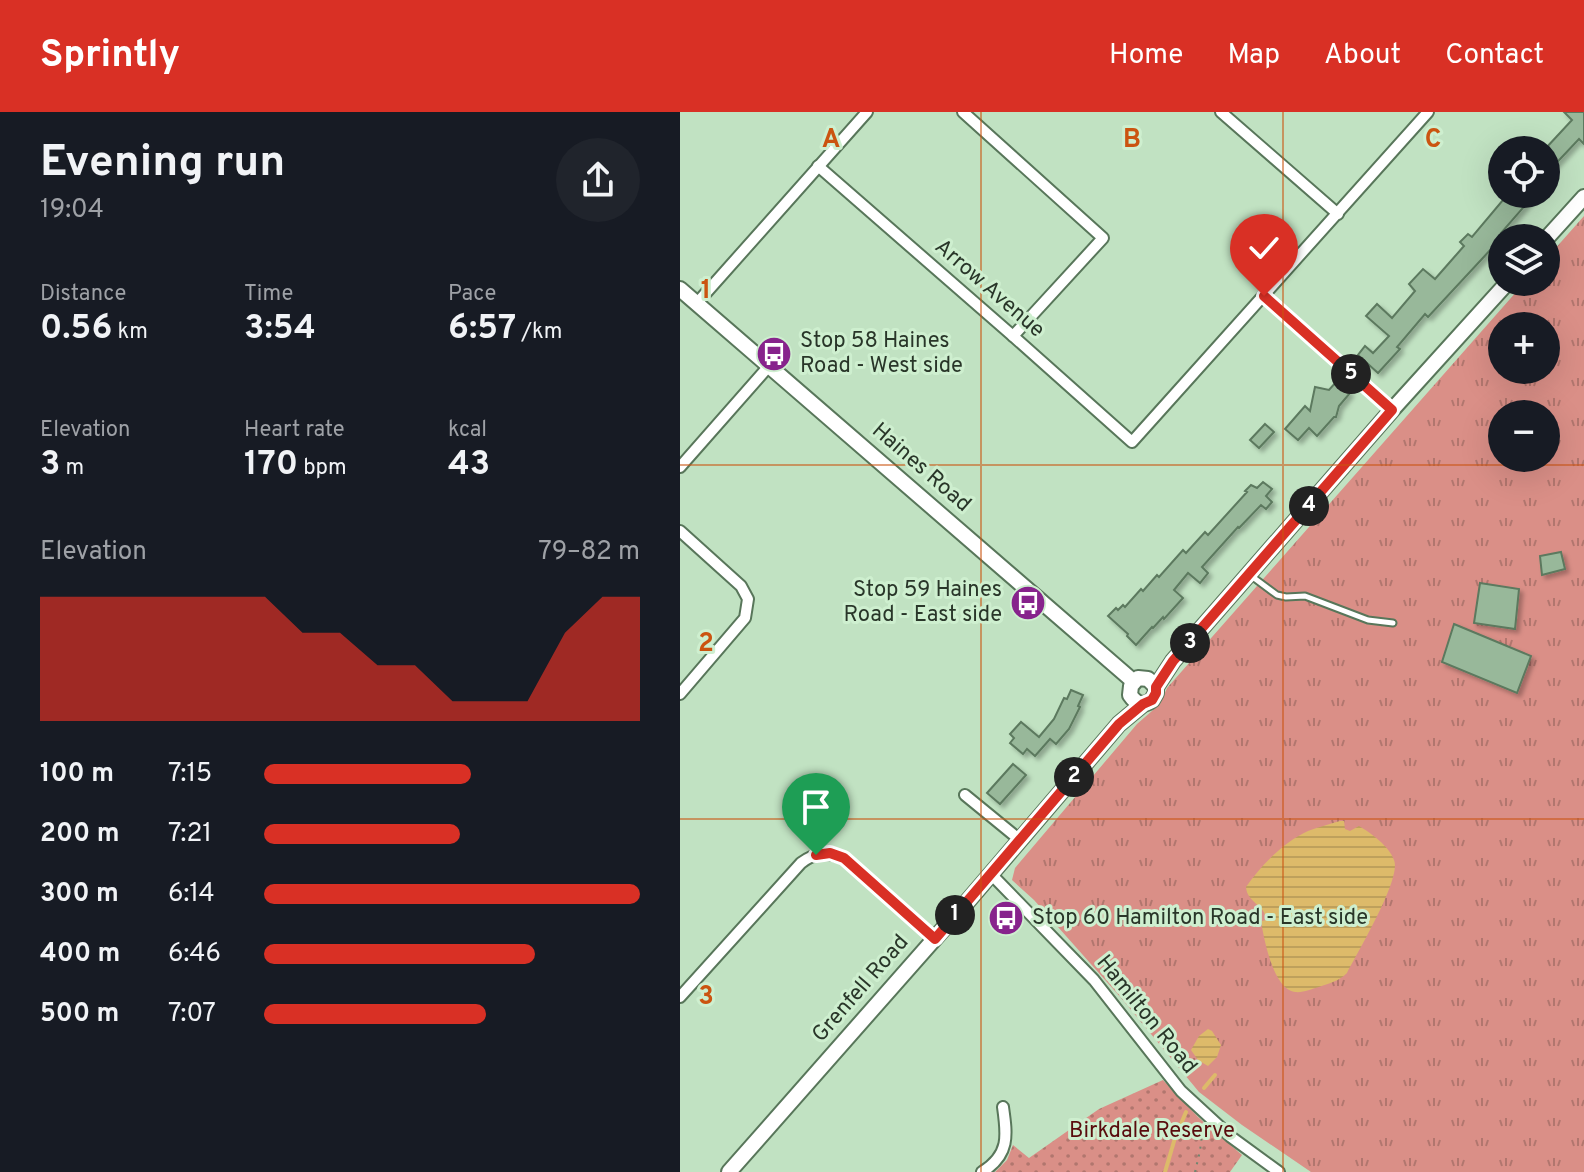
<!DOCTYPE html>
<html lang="en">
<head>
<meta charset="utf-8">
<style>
	body { margin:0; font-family:Overpass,sans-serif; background:#20242c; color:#f1f3f6; height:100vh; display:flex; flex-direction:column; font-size:30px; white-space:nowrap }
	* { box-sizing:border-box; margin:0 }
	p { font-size:26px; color:#9ea1a6 }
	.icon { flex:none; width:44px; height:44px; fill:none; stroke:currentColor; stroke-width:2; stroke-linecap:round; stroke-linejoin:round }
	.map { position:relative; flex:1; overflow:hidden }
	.panel { display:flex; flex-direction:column; background:#171b24; width:680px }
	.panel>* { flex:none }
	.buttons { position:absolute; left:808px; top:24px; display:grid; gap:16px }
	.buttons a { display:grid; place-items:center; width:72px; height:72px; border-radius:50%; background:#171b24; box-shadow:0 8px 32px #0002; font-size:40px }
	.pin { position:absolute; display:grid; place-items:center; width:68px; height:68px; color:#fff; margin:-82px -34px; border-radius:50% 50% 50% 0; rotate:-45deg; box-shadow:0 0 8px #0007 }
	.pin .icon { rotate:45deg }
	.km { position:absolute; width:40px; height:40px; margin:-20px; border-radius:50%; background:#222; color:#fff; font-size:22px; line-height:40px; text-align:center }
	.round { display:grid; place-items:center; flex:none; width:84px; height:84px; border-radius:42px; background:#20242c }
	.headline { display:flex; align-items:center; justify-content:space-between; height:136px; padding:0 40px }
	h1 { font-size:44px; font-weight:700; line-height:60px }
	.stats { display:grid; grid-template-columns:repeat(3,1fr); gap:12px; height:136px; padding:8px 40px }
	.stats div { display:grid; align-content:center }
	.stats b { font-size:34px; font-weight:700 }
	.stats small { font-size:22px; font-weight:400 }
	.stats p { font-size:22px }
	.chart { height:224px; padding:16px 40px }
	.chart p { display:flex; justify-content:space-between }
	.chart svg { width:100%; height:144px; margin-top:8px; fill:#d93025; opacity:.7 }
	ul { padding:0 40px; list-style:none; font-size:26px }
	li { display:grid; grid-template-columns:128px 96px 1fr; align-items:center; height:60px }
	li i { height:20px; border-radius:10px; background:#d93025 }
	header { display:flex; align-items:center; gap:48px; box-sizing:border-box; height:112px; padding:0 40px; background:#d93025; color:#fff }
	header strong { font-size:38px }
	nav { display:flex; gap:44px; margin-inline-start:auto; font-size:28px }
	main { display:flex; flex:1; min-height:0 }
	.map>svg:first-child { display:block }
</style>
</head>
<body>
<header>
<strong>Sprintly</strong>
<nav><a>Home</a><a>Map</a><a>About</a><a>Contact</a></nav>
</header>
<main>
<section class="panel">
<div class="headline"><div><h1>Evening run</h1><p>19:04</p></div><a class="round"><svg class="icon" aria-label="share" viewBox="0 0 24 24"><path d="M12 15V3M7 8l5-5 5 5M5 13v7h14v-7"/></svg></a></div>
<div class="stats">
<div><p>Distance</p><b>0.56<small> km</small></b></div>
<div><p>Time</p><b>3:54</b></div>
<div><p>Pace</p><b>6:57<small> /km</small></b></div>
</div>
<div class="stats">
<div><p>Elevation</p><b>3<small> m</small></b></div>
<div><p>Heart rate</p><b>170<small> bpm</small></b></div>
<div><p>kcal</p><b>43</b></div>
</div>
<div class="chart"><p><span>Elevation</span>79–82 m</p>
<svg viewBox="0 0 160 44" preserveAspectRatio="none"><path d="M0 44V6L10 6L20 6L30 6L40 6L50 6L60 6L70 17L80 17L90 27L100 27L110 38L120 38L130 38L140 17L150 6L160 6V44z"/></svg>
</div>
<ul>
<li><b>100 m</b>7:15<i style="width:55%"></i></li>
<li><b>200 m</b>7:21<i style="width:52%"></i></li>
<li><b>300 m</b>6:14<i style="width:100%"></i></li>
<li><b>400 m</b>6:46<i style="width:72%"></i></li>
<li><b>500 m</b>7:07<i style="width:59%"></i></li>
</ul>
</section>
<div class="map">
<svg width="904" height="1060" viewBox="0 0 904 1060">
	<defs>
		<pattern id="grass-tufts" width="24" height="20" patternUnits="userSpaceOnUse" patternTransform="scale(2)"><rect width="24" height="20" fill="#da8f87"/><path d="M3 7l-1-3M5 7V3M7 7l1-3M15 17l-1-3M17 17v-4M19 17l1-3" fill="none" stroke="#b1766e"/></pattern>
		<pattern id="park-dots" width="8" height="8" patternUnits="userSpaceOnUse" patternTransform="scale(2)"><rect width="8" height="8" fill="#da8f87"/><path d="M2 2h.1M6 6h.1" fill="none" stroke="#b1766e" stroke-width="1.8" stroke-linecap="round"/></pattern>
		<pattern id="water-rules" width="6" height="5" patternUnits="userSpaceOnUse" patternTransform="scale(2)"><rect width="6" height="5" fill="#ddba6a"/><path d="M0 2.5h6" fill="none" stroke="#bea05c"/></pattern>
		<filter id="shadow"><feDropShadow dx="3.5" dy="3.5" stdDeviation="2" flood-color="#0004"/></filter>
	</defs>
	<rect width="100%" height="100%" fill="#c1e2c2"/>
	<path fill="url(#grass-tufts)" fill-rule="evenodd" d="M904,104V1060H631L562,1013L519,980L442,887L354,788L332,768L335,756L457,612L480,592L487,576L845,170H866V147ZM822,214H866V258H822ZM822,302H866V346H822Z"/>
	<polygon fill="url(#park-dots)" points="483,968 518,1005 562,1043 550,1060 315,1060 327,1048 333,1033 349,1046 419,997"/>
	<g fill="url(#water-rules)">
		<path d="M660,709H664L665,717L670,719L679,714C691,721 709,734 714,748C722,766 677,841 667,861C659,869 650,871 639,875C631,877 623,881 615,880C594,877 585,831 582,815V809L586,808C586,793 567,791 566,775C581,753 604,730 628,719C638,715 650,712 660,709Z"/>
		<polygon points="528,917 532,919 541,933 537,945 528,954 518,948 511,938 519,924"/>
	</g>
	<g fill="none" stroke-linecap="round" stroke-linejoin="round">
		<g stroke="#ddba6a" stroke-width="4">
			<polyline points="524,976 535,963"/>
			<polyline points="485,1060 495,1026 506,1000"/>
		</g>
	</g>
	<g fill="#98b89a" stroke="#5c795e" stroke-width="2" filter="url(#shadow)">
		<polygon points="884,0 904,0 904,32 899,27 866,62 866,36 892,8"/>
		<polygon points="828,82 855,82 821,121 824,123 801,148 748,205 745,202 717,235 720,237 698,261 678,243 685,234 693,241 709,224 686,204 697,192 712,206 735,179 729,172 743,157 755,167 784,134 780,130 788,122 792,125"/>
		<polygon points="657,269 670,281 659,294 656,305 654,305 637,324 629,316 618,328 605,317 625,294 630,299 635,275 649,278"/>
		<polygon points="585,312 594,320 579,336 570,328"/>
		<polygon points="583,370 592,377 586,384 592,390 586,397 581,393 559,416 558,415 522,455 528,461 520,471 508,461 494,478 503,486 484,507 483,505 473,516 472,515 456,533 447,524 448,522 428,504 436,496 438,498 443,493 445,495 461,477 463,479 477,463 479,465 503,438 506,441 525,420 528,423 567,380 565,379 571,373 577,376"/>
		<polygon points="881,440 885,457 862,463 860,444"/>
		<polygon points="800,471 839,477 835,517 794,511"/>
		<polygon points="774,512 851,544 837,581 762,550"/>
		<polygon points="391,578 403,583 398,594 400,595 389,617 376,632 370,627 355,644 347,637 343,642 330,631 334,626 330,622 341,610 359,625 374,607 384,586 387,587"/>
		<polygon points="333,652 346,663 320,692 307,681"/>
	</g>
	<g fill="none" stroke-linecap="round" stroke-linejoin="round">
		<defs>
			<polyline id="service" points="570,463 597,483 606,485 625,484 688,508 713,511"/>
			<g id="minor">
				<polyline points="283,0 423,126 333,224"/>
				<polyline points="541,0 658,102"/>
				<polyline points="138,54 333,224 452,330 748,0"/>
				<polyline points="584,184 712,298"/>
				<polyline points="17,191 187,0"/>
				<polyline points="0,355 89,254"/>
				<polyline points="0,419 61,474 68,487 65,506 0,582"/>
				<polyline points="285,683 340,728"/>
				<polyline points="311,762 414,868 501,979 551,1025 599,1060"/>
				<path d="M0,885L121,751C135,740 148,740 164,746L255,827"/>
				<path d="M302,1060C330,1043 327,1023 323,995"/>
			</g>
			<polyline id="tertiary" points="49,1060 287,790 439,612 463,592"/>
			<g id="secondary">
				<polyline points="866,127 904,85"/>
				<polyline points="0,177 453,569"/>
				<path d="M476,575L468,567L458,566L451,574L450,583C456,592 463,595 472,588L476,581V575L493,549L712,298L828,170"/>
			</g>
		</defs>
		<use href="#service" stroke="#58765a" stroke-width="9"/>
		<use href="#minor" stroke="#58765a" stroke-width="14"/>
		<use href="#tertiary" stroke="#58765a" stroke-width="18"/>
		<use href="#secondary" stroke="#58765a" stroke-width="18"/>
		<polyline stroke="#708670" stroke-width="2" stroke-dasharray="2 6" stroke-linecap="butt" points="515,1060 520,1039 523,1014"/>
		<use href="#service" stroke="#fff" stroke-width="5"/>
		<use href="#minor" stroke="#fff" stroke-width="10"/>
		<use href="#tertiary" stroke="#fff" stroke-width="14"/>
		<use href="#secondary" stroke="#fff" stroke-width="14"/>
	</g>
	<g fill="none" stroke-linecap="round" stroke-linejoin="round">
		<defs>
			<polyline id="route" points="136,743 150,741 164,746 255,827 439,612 463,592 472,588 476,581 476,575 493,549 712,298 584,184"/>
		</defs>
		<use href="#route" stroke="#fff" stroke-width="16"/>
		<use href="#route" stroke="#d93025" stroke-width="10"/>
	</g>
	<path fill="none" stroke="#cb5410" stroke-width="2" stroke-opacity="0.55" d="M301,0V1060M603,0V1060M0,353H904M0,707H904"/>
	<defs>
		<symbol id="bus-disc" viewBox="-11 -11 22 22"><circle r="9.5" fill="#87238c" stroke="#ceefcf"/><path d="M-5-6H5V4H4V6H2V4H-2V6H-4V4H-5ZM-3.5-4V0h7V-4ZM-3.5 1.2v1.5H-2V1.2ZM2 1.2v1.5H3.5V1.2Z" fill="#fff"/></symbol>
	</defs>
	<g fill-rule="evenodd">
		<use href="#bus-disc" x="74" y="222" width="40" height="40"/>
		<use href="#bus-disc" x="328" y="471" width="40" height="40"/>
		<use href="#bus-disc" x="306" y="786" width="40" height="40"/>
	</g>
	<g text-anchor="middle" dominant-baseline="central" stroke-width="6" stroke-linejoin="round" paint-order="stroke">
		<g font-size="22" fill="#293629" stroke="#ceefcf">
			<text transform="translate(309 177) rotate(41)">Arrow Avenue</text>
			<text transform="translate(241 356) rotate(41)">Haines Road</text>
			<text transform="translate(181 877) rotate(-49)">Grenfell Road</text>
			<text transform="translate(466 903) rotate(51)">Hamilton Road</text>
		</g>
		<g font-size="22" fill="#293629" stroke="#ceefcf" text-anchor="start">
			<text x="120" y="229">Stop 58 Haines<tspan x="120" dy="25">Road - West side</tspan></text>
			<text x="322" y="478" text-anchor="end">Stop 59 Haines<tspan x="322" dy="25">Road - East side</tspan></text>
			<text x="352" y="806">Stop 60 Hamilton Road - East side</text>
		</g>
		<g font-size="22" fill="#590c0d" stroke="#ceefcf">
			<text x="472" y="1019">Birkdale Reserve</text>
		</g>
	</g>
	<g font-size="26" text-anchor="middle" font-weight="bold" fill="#cb5410" stroke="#ceefcf" stroke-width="6" stroke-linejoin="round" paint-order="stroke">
		<text x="151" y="35">A</text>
		<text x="452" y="35">B</text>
		<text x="753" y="35">C</text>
		<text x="26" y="186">1</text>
		<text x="26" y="539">2</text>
		<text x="26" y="892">3</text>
	</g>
</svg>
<div class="buttons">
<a><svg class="icon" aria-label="locate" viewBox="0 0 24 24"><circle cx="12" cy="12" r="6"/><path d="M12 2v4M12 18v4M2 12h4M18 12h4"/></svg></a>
<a><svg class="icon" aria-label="layers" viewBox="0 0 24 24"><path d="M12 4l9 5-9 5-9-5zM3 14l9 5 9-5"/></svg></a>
<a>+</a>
<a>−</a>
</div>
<div class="pin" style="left:136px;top:743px;background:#1e9e55"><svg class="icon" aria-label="arrive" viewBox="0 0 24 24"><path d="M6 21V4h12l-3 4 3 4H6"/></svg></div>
<div class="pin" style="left:584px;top:184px;background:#d93025"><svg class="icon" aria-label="check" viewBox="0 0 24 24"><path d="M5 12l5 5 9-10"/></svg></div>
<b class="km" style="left:275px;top:803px">1</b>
<b class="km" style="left:394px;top:665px">2</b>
<b class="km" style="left:510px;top:531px">3</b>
<b class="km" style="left:629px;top:394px">4</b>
<b class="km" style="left:671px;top:262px">5</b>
</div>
</main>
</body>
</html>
